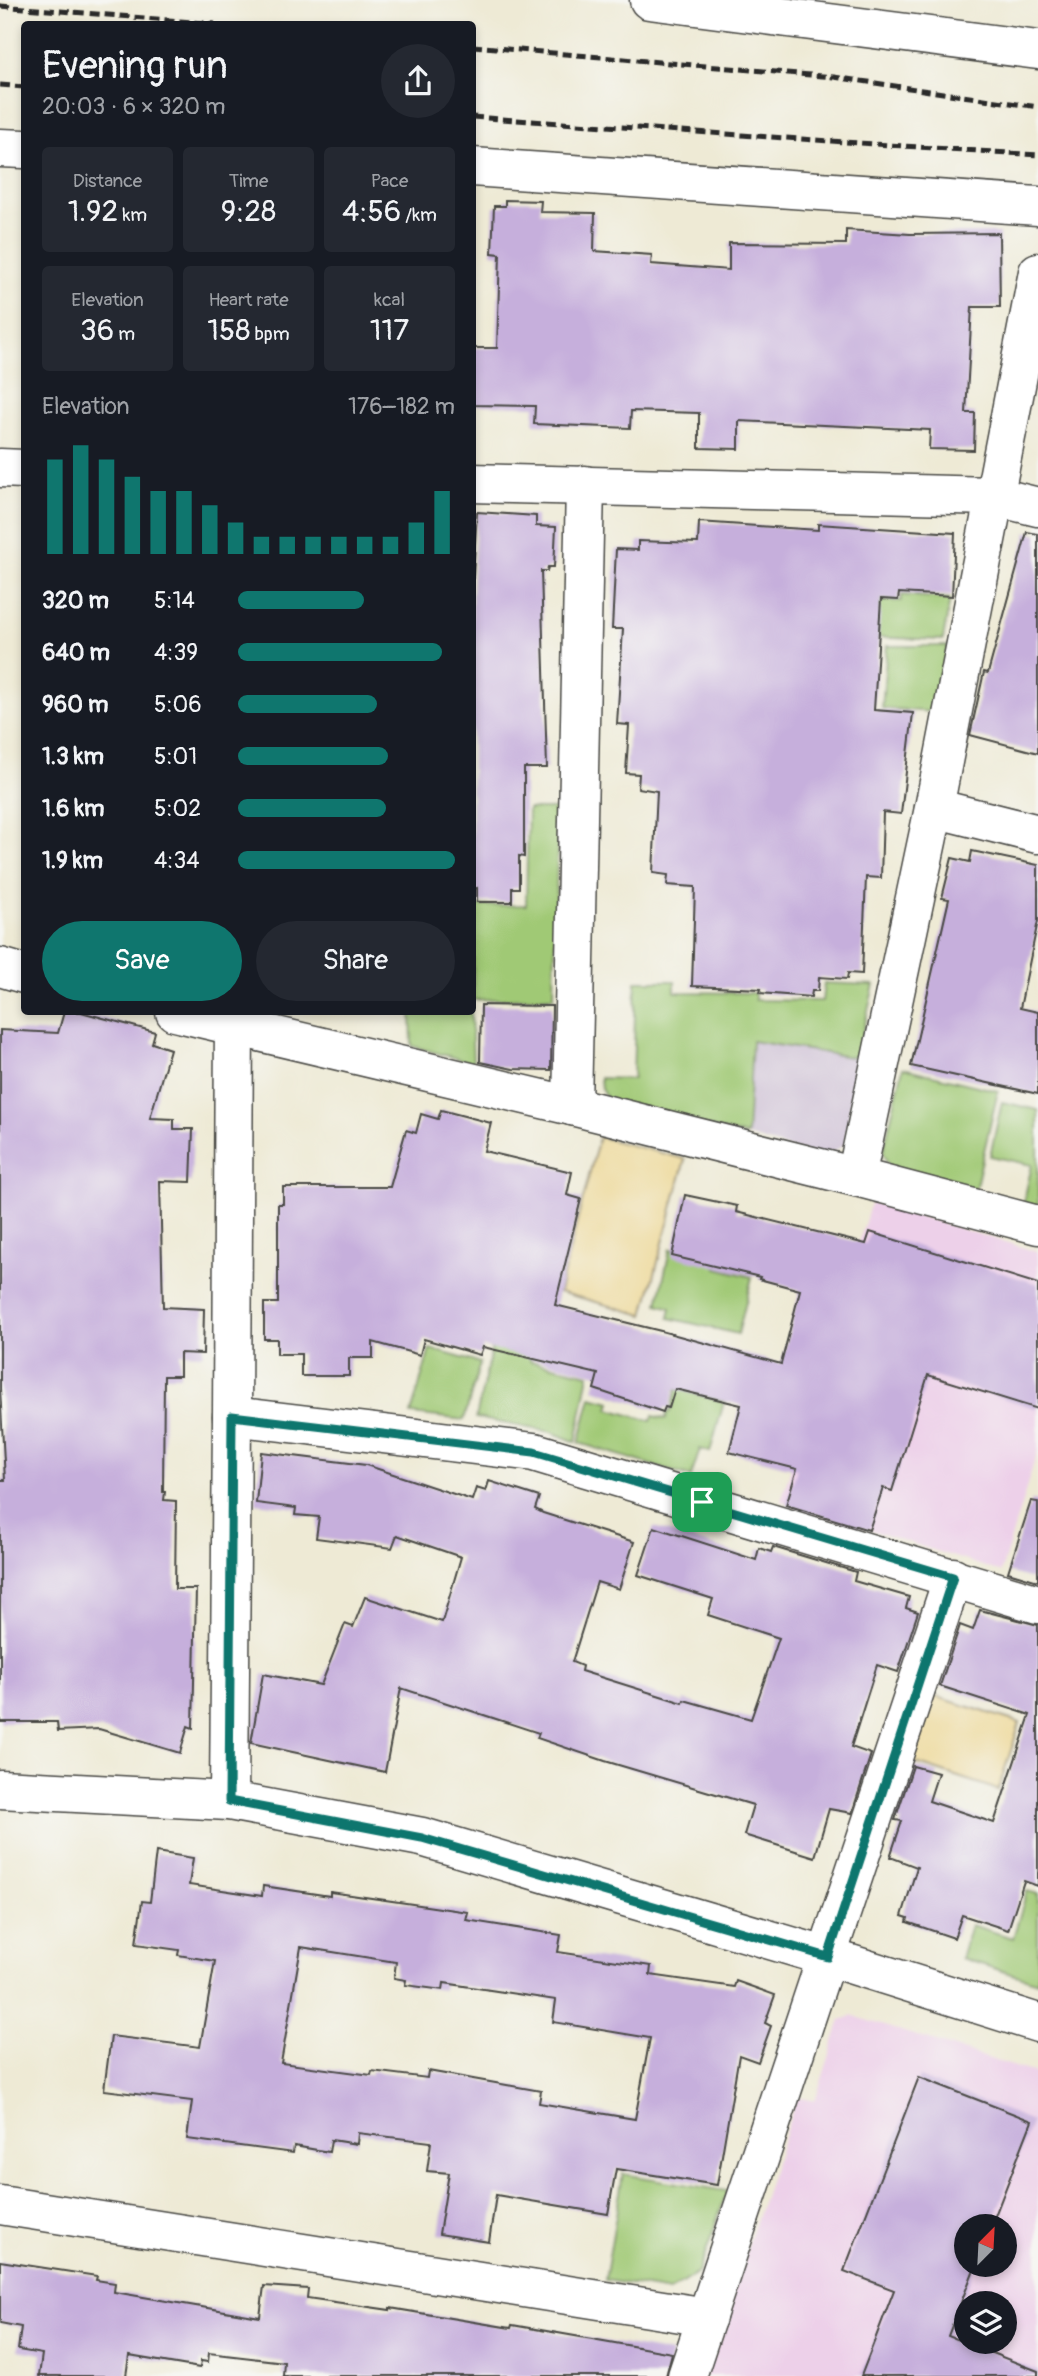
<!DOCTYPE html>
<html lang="en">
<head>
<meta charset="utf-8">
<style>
	body { margin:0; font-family:Pangolin,sans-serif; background:#242831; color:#f1f3f6; height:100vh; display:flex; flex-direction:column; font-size:26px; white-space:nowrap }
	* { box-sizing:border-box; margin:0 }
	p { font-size:23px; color:#9ea1a6 }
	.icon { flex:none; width:38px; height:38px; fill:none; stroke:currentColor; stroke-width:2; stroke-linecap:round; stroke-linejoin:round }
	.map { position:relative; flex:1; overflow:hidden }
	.panel { position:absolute; left:21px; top:21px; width:455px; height:994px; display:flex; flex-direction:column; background:#171b24; border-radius:7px; box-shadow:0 4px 10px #0003 }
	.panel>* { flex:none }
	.needle { width:46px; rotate:24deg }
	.controls { position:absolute; left:954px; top:2214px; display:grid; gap:14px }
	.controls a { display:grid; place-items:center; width:63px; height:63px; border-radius:50%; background:#171b24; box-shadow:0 4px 10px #0003; font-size:35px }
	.pin { position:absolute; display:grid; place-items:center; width:60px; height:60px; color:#fff; margin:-30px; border-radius:14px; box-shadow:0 4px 10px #0006 }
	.round { display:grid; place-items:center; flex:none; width:74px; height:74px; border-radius:37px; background:#242831 }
	.overview { display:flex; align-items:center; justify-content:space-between; height:119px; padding:0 21px }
	h1 { font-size:38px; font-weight:600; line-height:52px }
	.metrics { display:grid; grid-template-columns:repeat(3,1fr); gap:10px; height:119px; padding:7px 21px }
	.metrics div { display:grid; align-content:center; border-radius:7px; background:#242831; text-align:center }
	.metrics b { font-size:30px; font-weight:600 }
	.metrics small { font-size:19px; font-weight:400 }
	.metrics p { font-size:19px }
	.chart { height:196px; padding:14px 21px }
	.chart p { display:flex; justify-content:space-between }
	.chart svg { width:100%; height:126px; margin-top:7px; stroke:#0f766e; stroke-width:6 }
	.cta { display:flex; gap:14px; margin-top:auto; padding:14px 21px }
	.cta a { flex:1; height:80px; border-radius:42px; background:#0f766e; color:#fff; font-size:28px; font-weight:600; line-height:80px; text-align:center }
	.cta a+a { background:#242831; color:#f1f3f6 }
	ul { padding:0 21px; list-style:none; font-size:23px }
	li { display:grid; grid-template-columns:112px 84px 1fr; align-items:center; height:52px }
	li i { height:18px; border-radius:9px; background:#0f766e }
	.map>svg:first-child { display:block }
</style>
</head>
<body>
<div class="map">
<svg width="1038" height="2376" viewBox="0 0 1038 2376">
	<rect width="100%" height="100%" fill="#f6f6f2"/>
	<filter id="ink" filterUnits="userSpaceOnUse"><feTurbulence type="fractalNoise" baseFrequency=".0143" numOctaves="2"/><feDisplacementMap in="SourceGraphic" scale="14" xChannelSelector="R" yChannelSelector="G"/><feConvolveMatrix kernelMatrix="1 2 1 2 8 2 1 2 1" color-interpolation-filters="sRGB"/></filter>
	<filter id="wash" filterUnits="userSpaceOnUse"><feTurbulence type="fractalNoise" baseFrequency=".00686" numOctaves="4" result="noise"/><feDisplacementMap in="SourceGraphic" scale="28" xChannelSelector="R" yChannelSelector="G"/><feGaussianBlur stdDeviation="1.57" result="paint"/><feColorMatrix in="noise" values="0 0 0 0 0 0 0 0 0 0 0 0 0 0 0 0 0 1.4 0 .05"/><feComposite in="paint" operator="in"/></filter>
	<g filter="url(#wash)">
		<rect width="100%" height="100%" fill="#eeead5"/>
		<g fill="#edd0e9" fill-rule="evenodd">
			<polygon points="871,1202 1038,1252 1038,1449 1001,1572 781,1501"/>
			<path d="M853,2016L1038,2074V2376H705L797,2097L815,2101L841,2020ZM966,2226H1004V2264H966ZM966,2303H1004V2342H966Z"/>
		</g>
		<polygon fill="#ccbed4" points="752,1041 857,1058 845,1144 824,1158 747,1136"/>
		<g fill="#a0c974" stroke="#667a50" stroke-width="2">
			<polygon points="902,595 950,599 943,640 841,636 843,600 901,601"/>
			<polygon points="887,646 948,646 932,712 882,708"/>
			<polygon points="528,809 558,809 554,997 473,1000 473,894 474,906 526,905"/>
			<polygon points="636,981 675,981 675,992 755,993 755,1000 822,1001 824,983 874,985 857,1058 752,1041 747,1136 610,1104 601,1089 600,1078 633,1079"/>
			<polygon points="411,1012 471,1012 473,1063 412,1046"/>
			<polygon points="903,1068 998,1091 975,1190 891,1171 883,1152"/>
			<polygon points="1002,1102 1038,1110 1038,1213 1022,1209 1032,1165 990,1156"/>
			<polygon points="670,1249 718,1261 717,1268 752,1277 738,1334 669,1318 671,1308 658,1304"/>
			<polygon points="492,1347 532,1353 530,1361 589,1374 576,1442 551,1432 476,1418"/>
			<polygon points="430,1349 480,1363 464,1420 411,1414"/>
			<polygon points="677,1389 724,1402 710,1452 700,1449 691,1477 579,1443 591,1397 611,1402 609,1409 651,1421 653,1416 666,1419 667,1412 670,1412"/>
			<polygon points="1027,1891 1038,1894 1038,1982 961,1958 971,1925 1013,1938"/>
			<polygon points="623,2174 727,2191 699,2272 669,2291 605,2280"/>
		</g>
		<g fill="#eeda9e" stroke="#8c8264" stroke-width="2">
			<polygon points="599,1137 685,1159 644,1315 559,1292"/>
			<polygon points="934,1696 1020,1723 998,1790 913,1762"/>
		</g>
		<g id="blocks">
			<g fill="#c6afdc" fill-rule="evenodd">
				<polygon points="505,200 541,201 540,212 595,213 594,251 652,255 651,264 729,270 729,243 846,244 846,230 910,234 999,233 1000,307 972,307 966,413 975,413 974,450 929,449 930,430 739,421 739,449 699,448 699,413 631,411 630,428 534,424 535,406 472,405 472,348 497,348 500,254 492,253 494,206 505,206"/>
				<polygon points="477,512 536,516 536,526 556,527 554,567 548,567 547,571 541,571 547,768 524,768 524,857 519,856 519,888 512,888 512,902 477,902 477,888 472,889 472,594"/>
				<polygon points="699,522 818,530 818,524 955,533 952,596 899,593 898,600 881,599 874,710 913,713 901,814 883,812 881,878 866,877 862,974 848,973 847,979 819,977 818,991 812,991 811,997 760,993 761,989 692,986 695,887 667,885 668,875 653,873 657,791 638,788 639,774 626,773 629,725 617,724 623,629 612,629 616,549 638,550 638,541 698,543"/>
				<polygon points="1027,532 1038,534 1038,753 970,735 984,672 988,673"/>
				<polygon points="972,851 1038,865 1038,921 1020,1008 1038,1012 1038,1094 911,1066 949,899 942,898 952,858 970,862"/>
				<polygon points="481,1005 552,1006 551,1070 513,1069 480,1062"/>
				<polygon points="64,1012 81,1012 155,1032 152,1043 170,1049 150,1118 174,1119 174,1129 193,1129 191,1182 160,1181 163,1307 204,1309 203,1354 180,1353 180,1376 164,1376 163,1492 165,1492 164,1500 176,1501 175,1589 196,1589 193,1728 188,1726 180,1753 99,1729 58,1731 57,1722 0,1722 0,1480 5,1480 0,1388 0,1030 58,1033"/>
				<polygon points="441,1110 491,1123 484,1151 572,1172 567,1195 581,1199 555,1305 661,1331 781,1364 800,1290 759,1279 760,1277 672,1256 685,1195 737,1206 736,1212 866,1244 870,1232 1038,1284 1038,1409 928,1375 892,1491 883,1488 869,1530 786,1505 797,1469 729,1452 741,1405 675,1389 669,1408 665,1407 663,1412 594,1389 598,1374 483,1347 480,1355 424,1339 420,1355 373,1342 373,1358 349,1358 349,1376 301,1376 301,1354 277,1354 277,1339 264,1339 264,1303 278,1303 278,1204 283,1204 283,1187 390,1187 406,1130 416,1133 421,1114 438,1119"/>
				<polygon points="261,1452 366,1465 472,1500 476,1488 486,1491 489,1481 539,1497 535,1509 543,1513 634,1542 619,1589 597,1582 572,1662 582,1666 581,1671 683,1703 684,1700 751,1719 779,1638 708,1615 713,1599 638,1575 654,1527 756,1560 759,1548 771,1552 773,1547 856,1572 854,1581 909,1597 906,1608 918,1612 898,1672 877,1665 851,1747 871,1754 852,1813 829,1809 815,1857 744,1835 753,1805 605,1761 537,1738 539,1733 401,1688 385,1772 251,1743 263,1674 321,1685 345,1624 353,1627 365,1597 442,1622 461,1557 397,1535 392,1548 316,1538 319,1517 295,1515 296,1508 256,1503"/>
				<polygon points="1031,1501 1038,1502 1038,1581 1008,1572"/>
				<polygon points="980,1610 1038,1625 1038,1886 1024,1881 1008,1930 962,1915 954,1938 907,1922 908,1918 902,1916 917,1867 890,1857 902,1821 895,1820 913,1766 938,1773 929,1801 994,1823 1030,1715 940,1686 960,1625 973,1630"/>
				<path d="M156,1852L193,1858L189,1885L262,1896L263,1886L330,1896V1892L468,1912L466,1920L561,1935L558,1952L651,1966L650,1975L734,1987L736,1981L775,1995L765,2023L771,2026L758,2062L739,2055L717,2185L616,2169L608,2214L496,2195L489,2242L439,2234L449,2173L427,2171L431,2142L358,2133L357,2144L331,2140L329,2152L294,2146L293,2153L187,2139L192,2101L104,2090L111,2036L200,2047L215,1961L178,1955L179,1950L136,1944L142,1901L150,1902ZM301,1947L396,1962L394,1978L406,1980L405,1985L443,1990L444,1983L556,2000L553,2022L650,2038L635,2119L539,2103L541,2091L428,2071L427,2078L372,2071L371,2075L281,2063Z"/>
				<polygon points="919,2077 1032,2121 991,2226 966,2226 966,2264 976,2264 948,2336 1038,2371 1038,2376 861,2376 894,2290 844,2271"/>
				<polygon points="0,2261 97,2276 96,2280 115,2283 114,2292 260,2317 264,2286 308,2289 307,2298 390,2310 390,2308 511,2328 512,2325 672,2353 666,2376 283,2376 284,2362 209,2353 208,2362 201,2361 200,2368 129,2356 126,2376 39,2376 42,2354 18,2350 21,2327 0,2323"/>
			</g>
		</g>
	</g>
	<g filter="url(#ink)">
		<use href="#blocks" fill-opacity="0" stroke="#484844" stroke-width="2"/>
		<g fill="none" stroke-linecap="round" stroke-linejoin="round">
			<defs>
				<g id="minor">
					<polyline points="649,0 1038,50"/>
					<polyline points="0,148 24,149"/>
					<polyline points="472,167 1038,206"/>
					<polyline points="0,468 24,469"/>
					<polyline points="472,483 993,496 1038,507"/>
					<polyline points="934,808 1038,834"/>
					<polyline points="0,967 24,974"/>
					<polyline points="175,1012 572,1106 856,1177 934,808 1038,272"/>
					<polyline points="234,1012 232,1416 534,1452 1038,1604"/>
					<polyline points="572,1106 585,485"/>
					<polyline points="856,1177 1038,1225"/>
					<polyline points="0,1789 229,1801 422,1837 828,1957 1038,2023"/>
					<polyline points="229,1801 232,1416"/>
					<polyline points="0,2205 707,2317"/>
					<polyline points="687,2376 953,1577"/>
				</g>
			</defs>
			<use href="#minor" stroke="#484844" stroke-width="41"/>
			<use href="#minor" stroke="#fff" stroke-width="38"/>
			<g stroke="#2b2b2b" stroke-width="5" stroke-dasharray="10 5" stroke-linecap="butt">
				<polyline points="0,6 215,24"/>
				<polyline points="472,46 834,77 1038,107"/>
				<polyline points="0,85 24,87"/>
				<polyline points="472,117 1038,155"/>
			</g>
		</g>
	</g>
	<g fill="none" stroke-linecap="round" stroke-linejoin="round" filter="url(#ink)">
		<defs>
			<polygon id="route" points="232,1416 534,1452 953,1577 828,1957 422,1838 229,1801"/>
		</defs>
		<use href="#route" stroke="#fff" stroke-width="14"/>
		<use href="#route" stroke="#0f766e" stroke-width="9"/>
	</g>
</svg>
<div class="controls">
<a><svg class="needle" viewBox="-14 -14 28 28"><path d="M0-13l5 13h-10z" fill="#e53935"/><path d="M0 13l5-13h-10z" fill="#9ea1a6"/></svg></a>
<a><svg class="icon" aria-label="layers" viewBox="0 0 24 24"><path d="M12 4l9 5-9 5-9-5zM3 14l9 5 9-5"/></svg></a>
</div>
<div class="pin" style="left:702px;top:1502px;background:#1e9e55"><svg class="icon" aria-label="arrive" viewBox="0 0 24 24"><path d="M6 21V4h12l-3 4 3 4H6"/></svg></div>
<section class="panel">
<div class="overview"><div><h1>Evening run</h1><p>20:03 · 6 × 320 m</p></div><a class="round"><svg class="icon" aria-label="share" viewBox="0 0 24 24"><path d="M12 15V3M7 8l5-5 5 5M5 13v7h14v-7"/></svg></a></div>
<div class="metrics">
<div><p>Distance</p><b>1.92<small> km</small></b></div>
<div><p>Time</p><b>9:28</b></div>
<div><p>Pace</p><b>4:56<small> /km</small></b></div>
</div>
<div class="metrics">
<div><p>Elevation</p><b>36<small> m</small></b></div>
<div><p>Heart rate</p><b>158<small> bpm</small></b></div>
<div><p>kcal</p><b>117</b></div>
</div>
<div class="chart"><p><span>Elevation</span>176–182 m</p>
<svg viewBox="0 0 160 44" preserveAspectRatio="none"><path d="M5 44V11M15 44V6M25 44V11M35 44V17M45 44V22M55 44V22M65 44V27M75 44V33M85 44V38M95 44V38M105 44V38M115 44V38M125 44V38M135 44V38M145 44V33M155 44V22"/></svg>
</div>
<ul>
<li><b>320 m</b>5:14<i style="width:58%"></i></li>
<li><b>640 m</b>4:39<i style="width:94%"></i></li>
<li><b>960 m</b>5:06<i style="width:64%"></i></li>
<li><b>1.3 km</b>5:01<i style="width:69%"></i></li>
<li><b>1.6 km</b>5:02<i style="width:68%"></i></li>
<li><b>1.9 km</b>4:34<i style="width:100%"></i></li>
</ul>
<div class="cta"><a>Save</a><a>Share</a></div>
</section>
</div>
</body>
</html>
